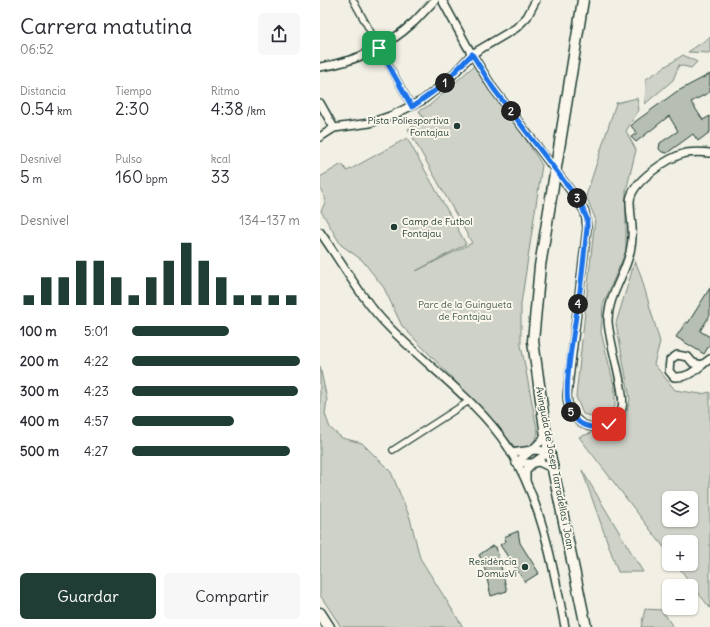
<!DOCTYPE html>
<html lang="es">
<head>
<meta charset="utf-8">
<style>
	body { margin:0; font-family:Delius,sans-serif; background:#f7f7f7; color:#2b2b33; height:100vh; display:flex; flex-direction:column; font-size:15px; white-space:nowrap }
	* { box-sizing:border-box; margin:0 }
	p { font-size:13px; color:#7c7c81 }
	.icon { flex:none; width:22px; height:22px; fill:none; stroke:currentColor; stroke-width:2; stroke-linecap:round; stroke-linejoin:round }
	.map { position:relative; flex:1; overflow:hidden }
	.side { display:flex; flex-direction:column; background:#fff; width:320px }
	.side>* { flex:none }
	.tools { position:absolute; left:342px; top:491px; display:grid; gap:8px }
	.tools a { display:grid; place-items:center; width:36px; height:36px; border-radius:6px; background:#fff; box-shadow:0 1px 3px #0004; font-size:20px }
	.pin { position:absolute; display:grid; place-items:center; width:34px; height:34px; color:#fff; margin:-17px; border-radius:8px; box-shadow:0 2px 6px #0006 }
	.km { position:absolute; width:20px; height:20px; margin:-10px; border-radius:50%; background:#222; color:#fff; font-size:11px; line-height:20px; text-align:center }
	.round { display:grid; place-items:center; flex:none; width:42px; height:42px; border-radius:6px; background:#f7f7f7 }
	.headline { display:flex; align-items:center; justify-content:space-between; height:68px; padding:0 20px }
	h1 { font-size:22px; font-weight:600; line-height:30px }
	.metrics { display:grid; grid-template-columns:repeat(3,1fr); gap:6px; height:68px; padding:4px 20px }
	.metrics div { display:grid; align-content:center }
	.metrics b { font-size:17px; font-weight:600 }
	.metrics small { font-size:11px; font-weight:400 }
	.metrics p { font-size:11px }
	.chart { height:112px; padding:8px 20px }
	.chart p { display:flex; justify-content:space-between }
	.chart svg { width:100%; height:72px; margin-top:4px; stroke:#1f3d34; stroke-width:6 }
	.button { display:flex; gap:8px; margin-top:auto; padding:8px 20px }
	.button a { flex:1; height:46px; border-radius:6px; background:#1f3d34; color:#fff; font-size:16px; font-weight:600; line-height:46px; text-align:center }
	.button a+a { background:#f7f7f7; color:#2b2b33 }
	ul { padding:0 20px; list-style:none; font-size:13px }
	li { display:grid; grid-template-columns:64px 48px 1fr; align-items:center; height:30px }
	li i { height:10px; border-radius:5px; background:#1f3d34 }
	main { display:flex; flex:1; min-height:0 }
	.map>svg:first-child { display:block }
</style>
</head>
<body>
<main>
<section class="side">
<div class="headline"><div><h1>Carrera matutina</h1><p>06:52</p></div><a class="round"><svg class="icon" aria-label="share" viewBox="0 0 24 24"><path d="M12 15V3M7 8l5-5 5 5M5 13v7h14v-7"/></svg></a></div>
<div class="metrics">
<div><p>Distancia</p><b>0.54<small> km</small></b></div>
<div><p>Tiempo</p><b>2:30</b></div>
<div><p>Ritmo</p><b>4:38<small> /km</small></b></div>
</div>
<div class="metrics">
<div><p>Desnivel</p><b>5<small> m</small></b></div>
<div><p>Pulso</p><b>160<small> bpm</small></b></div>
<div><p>kcal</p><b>33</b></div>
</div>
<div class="chart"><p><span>Desnivel</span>134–137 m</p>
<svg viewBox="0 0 160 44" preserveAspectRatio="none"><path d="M5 44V38M15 44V27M25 44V27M35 44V17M45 44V17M55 44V27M65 44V38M75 44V27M85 44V17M95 44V6M105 44V17M115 44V27M125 44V38M135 44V38M145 44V38M155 44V38"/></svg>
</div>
<ul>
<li><b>100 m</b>5:01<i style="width:58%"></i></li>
<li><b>200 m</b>4:22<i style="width:100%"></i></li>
<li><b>300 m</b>4:23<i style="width:99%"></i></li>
<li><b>400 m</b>4:57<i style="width:61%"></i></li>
<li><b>500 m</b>4:27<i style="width:94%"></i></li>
</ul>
<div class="button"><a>Guardar</a><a>Compartir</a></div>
</section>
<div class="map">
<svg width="390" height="627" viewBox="0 0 390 627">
	<rect width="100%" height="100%" fill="#f2f0e5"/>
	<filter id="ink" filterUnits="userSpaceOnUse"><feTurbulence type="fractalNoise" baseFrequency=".025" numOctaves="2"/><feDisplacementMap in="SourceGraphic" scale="8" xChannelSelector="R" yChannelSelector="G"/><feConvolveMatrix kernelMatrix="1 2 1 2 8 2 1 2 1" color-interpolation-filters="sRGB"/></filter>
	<g filter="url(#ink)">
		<g fill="#cfd2c8" stroke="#77887e" fill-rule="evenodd">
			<polygon points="390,37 390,53 368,52"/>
			<polygon points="363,55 377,62 371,68 359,65 353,80 325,104 326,79"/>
			<path d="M157,63L222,165L201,304V345L218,434L211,447L196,448L193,445L169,416L82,326L64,288L42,260L21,245L1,211C9,196 4,199 0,187C0,184 0,179 0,177L22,164L27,171L87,138L146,244L96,271L152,243L88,129L104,119L99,111L110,105Z"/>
			<polygon points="317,98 319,110 306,131 316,150 306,191 306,251 283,305 281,332 295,389 295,407 275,417 263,414 256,397 275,218 266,196 296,103"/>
			<path d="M315,261L320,273L340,342L334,364L355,390L381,394L390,392V608L356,564H371V542H349V554L259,437L305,422L310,399L296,323ZM349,498H371V520H349Z"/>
			<polygon points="0,366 7,400 5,414 10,428 22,438 42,443 71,472 90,518 100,558 143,627 21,627 0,595"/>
			<polygon points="262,470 323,572 298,572"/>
			<polygon points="325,609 342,610 353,627 321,627"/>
		</g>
		<g fill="#b7beb3" stroke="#1f3d34">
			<polygon points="390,74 390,92 371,102 383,120 390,116 390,132 378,141 373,134 347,153 342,152 339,149 340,143 358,131 349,116 316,142 311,137 317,133 311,126 316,121 356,92"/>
			<polygon points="390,288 390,315 380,331 390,337 390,344 384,354 356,337 366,322 368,323"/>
			<polygon points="198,531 200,543 219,573 205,582 180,545 186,541 184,537"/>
			<polygon points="172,546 176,547 187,591 171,596 163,562 159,555"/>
		</g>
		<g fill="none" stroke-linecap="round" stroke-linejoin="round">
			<defs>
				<g id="pedestrian">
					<polyline points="33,0 92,107"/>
					<polyline points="73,450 149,401"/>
				</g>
				<g id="minor">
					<path d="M122,0L147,46L173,88L254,195L265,212L267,228L247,396C249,434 294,437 302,408C306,392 289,343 288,321C288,296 305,275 310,252C315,230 310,220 310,201C311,182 349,157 366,153C373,152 382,152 390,153"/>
					<path d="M0,67C35,62 68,46 94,22C101,15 108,7 115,0"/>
					<polyline points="0,103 14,128"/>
					<polyline points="0,137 14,128 50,123 73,115 103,100 127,81 152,54 196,28 207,17 216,0"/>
					<path d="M0,232C22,263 42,300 69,327C107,366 159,402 188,447C222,501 233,566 245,627"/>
					<path d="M357,355L368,357L373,363L382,365C372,373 366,378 354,377L349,371L350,360Z"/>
					<polyline points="382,365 390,359"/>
					<polyline points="191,453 212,450 226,436"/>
					<polyline points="196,463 212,450 230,451"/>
					<polyline points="196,463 213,463 230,451"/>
					<polyline points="206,479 206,470 213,463 219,462 234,469"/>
				</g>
				<g id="secondary">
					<polyline points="263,0 220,266 213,341 226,436 266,627"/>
					<polyline points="0,613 9,627"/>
				</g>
			</defs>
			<use href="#pedestrian" stroke="#1f3d34" stroke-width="8"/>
			<use href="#minor" stroke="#1f3d34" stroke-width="10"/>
			<use href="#secondary" stroke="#1f3d34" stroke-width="13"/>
			<use href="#pedestrian" stroke="#fbf7ec" stroke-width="5.5"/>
			<use href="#minor" stroke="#fbf7ec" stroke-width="7"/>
			<use href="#secondary" stroke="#fbf7ec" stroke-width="10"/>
		</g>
	</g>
	<g fill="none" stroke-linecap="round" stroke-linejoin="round" filter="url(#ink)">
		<defs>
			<path id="route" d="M59,48L92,107L120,87L152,54L173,88L260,202L267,219V228C265,247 263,265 261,283C258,309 242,388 249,408C255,426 273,431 289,424"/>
		</defs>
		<use href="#route" stroke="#fff" stroke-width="8"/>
		<use href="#route" stroke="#1a73e8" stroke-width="5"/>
	</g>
	<g fill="#1f3d34" stroke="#fbf7ec" stroke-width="1.5">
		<circle cx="137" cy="126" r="4"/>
		<circle cx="74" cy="227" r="4"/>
		<circle cx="205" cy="567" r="4"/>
	</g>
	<g text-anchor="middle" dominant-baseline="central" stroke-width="4" stroke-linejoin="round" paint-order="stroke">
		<g font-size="10" fill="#1f3d34" stroke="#fbf7ec" text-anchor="end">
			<text x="129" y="120">Pista Poliesportiva<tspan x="129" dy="12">Fontajau</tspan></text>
			<text x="82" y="221" text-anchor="start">Camp de Futbol<tspan x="82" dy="12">Fontajau</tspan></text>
			<text x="197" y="561">Residència<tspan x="197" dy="12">DomusVi</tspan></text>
		</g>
		<g font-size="10" fill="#425b52" stroke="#fbf7ec">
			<text x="145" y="304">Parc de la Guingueta<tspan x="145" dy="12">de Fontajau</tspan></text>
		</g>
		<g font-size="10" fill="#1f3d34" stroke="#fbf7ec">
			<text transform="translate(235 468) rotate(79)">Avinguda de Josep Tarradellas i Joan</text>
		</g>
	</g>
</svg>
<div class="tools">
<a><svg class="icon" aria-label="layers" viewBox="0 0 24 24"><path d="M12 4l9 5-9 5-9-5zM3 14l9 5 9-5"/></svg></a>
<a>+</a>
<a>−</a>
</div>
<div class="pin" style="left:59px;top:48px;background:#1e9e55"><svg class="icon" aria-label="arrive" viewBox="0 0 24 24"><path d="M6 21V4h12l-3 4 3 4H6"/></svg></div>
<div class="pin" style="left:289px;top:424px;background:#d93025"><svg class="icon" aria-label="check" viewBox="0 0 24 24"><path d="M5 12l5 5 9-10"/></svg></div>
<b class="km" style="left:125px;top:83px">1</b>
<b class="km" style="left:191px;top:111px">2</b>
<b class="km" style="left:257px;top:198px">3</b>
<b class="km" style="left:258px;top:304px">4</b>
<b class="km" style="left:251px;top:412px">5</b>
</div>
</main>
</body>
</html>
